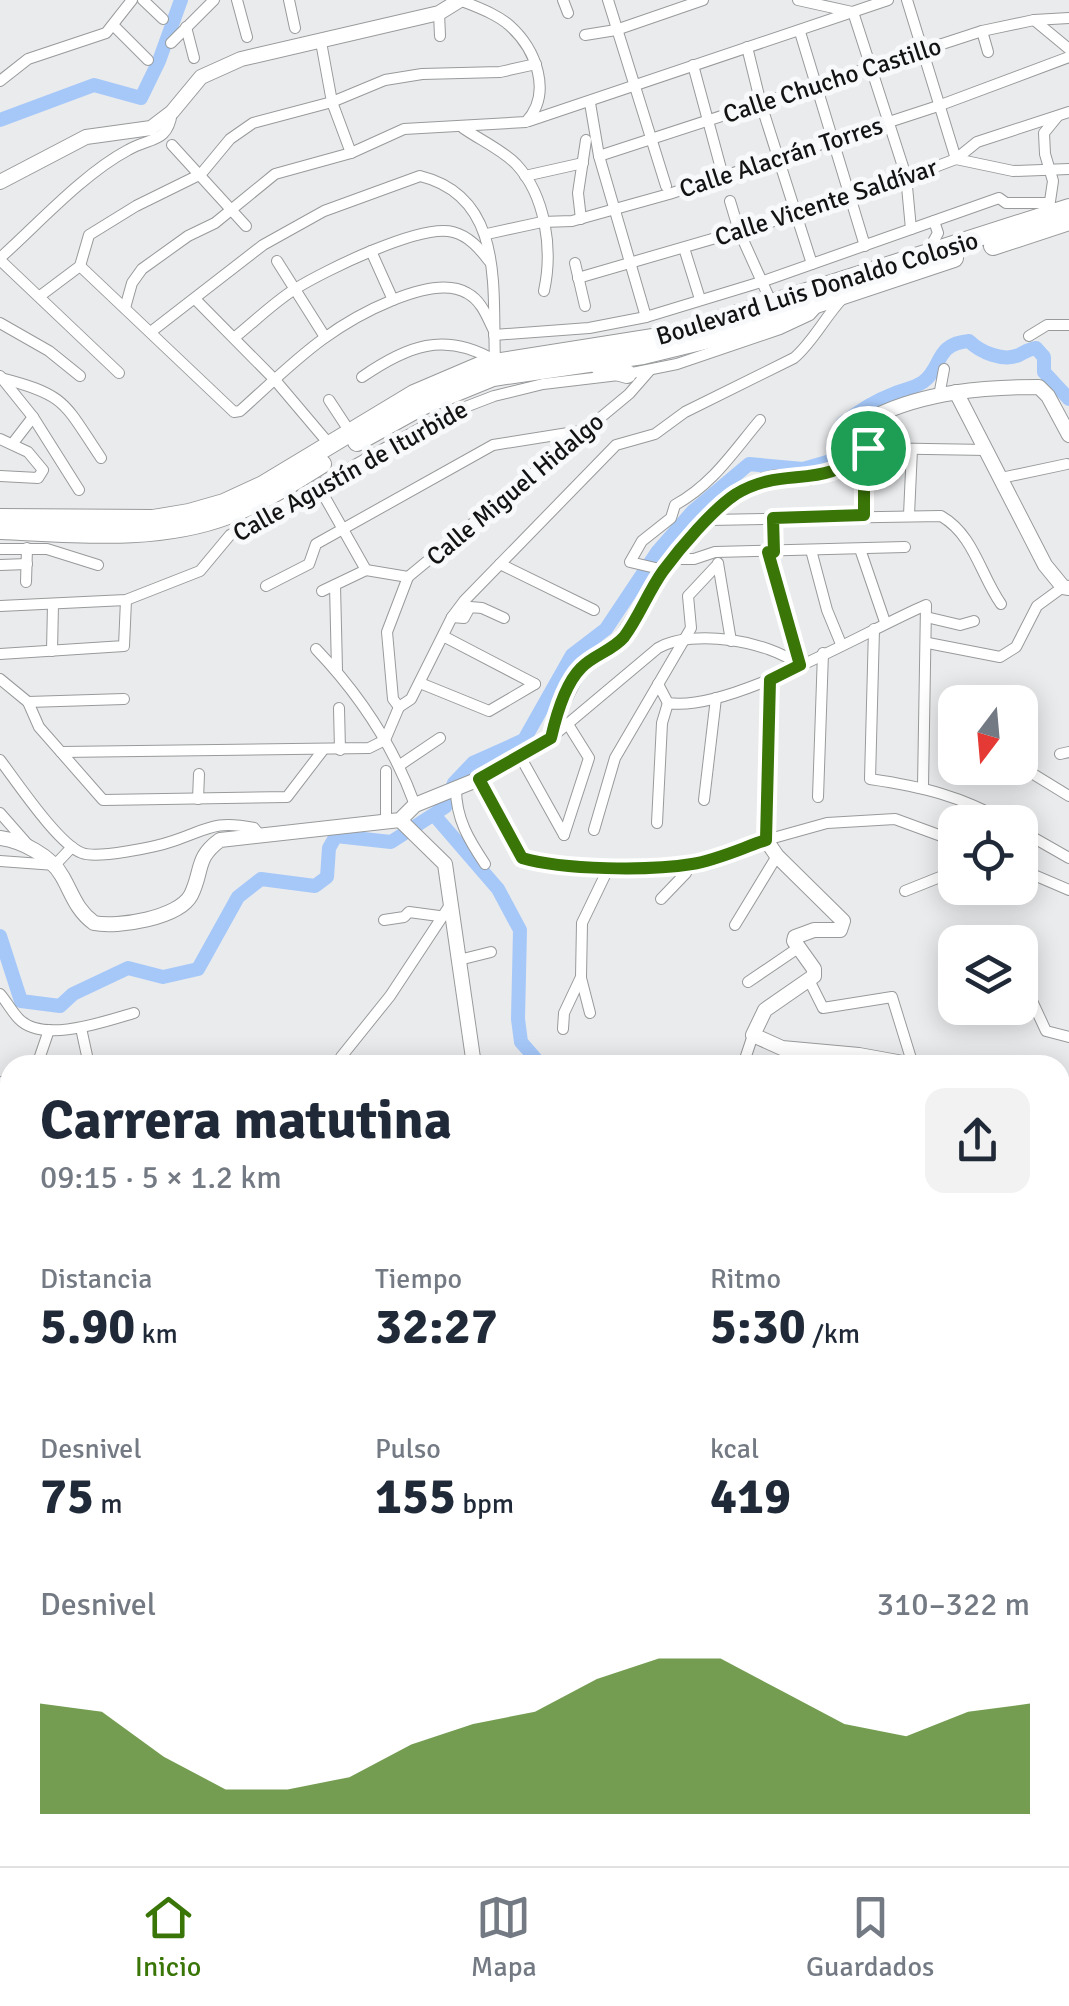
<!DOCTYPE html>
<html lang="es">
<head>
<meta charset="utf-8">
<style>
	body { margin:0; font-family:Signika,sans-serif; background:#f2f2f3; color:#1f2937; height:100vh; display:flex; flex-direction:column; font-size:38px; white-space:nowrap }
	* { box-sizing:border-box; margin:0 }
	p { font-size:32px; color:#747a83 }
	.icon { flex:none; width:55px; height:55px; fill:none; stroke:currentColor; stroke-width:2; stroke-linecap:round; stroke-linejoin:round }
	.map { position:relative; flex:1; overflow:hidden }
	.side { position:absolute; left:0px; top:1055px; width:1070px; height:812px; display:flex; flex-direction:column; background:#fff; border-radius:30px 30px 0 0; box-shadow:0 5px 25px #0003 }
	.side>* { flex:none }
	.needle { width:65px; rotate:196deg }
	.controls { position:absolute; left:938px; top:685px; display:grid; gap:20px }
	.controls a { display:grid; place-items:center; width:100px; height:100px; border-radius:20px; background:#fff; box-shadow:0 5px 25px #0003; font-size:50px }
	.pin { position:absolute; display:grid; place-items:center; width:85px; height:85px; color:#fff; margin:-42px; border:5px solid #fff; border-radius:50%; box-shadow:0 2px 10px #0007 }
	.round { display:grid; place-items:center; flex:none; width:105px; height:105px; border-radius:20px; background:#f2f2f3 }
	.head { display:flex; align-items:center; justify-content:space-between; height:170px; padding:0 40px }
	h1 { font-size:55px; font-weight:700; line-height:75px }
	.figures { display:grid; grid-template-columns:repeat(3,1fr); gap:15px; height:170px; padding:10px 40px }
	.figures div { display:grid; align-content:center }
	.figures b { font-size:50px; font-weight:700 }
	.figures small { font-size:28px; font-weight:400 }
	.figures p { font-size:28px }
	.chart { height:280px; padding:20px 40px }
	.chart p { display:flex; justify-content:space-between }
	.chart svg { width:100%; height:180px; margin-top:10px; fill:#3a7508; opacity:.7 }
	.dock { display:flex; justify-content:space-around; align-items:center; height:140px; border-top:2px solid #e0e1e3; background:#fff; font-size:28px; color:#747a83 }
	.dock a { display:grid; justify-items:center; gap:5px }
	.dock .selected { color:#3a7508 }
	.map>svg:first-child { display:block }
</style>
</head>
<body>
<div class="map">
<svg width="1069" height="1866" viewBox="0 0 1069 1866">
	<rect width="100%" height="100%" fill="#eaebed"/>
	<g fill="#c8e09c">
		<polygon points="0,1224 10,1232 10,1496 0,1492"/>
		<polygon points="487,1858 818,1858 833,1866 497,1866"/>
	</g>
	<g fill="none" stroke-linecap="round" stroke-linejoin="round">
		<g stroke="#a5c8f9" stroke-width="14">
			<polyline points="0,120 94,85 141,98 159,61 181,0"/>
			<polyline points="435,816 498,889 520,930 518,1019 521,1042 541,1065"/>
			<path d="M0,936L21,1001L60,1006L73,994L128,968L163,977L198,969L238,897L261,879L315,886L327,877L329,848L336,836L391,842L445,807L454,783L473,763L524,740L572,655L606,629L658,551L693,511L749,464L803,469L834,460L843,423C859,412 874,401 893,394C903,390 914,388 923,382C943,368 934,344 969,341C980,352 1003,362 1019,355C1025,352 1029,349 1036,348L1044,357V372L1069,399"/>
			<polyline points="0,1492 10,1496"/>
			<polyline points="1060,1493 1069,1498"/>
			<polyline points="506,1858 513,1866"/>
		</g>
		<defs>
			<g id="street">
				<polyline points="143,0 163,19"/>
				<polyline points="237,0 247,37"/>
				<polyline points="289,0 295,28"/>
				<polyline points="563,0 568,13"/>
				<polyline points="608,0 666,186"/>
				<polyline points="798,0 852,12"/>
				<polyline points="907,0 956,159"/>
				<polyline points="853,12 906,176 911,229"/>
				<polyline points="439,13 440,36"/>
				<polyline points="1034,20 1069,49"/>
				<polyline points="114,26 148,60"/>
				<polyline points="186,27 194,58"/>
				<polyline points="982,31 988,52"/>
				<polyline points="800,32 865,246"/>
				<polyline points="585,35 616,30 703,0"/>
				<polyline points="321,42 332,102 351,153"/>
				<polyline points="171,43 214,0"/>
				<polyline points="747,47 761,104 812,264"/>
				<polyline points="693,65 723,176"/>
				<polyline points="0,81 28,59 106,33 132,0"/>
				<polyline points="590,103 599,156 646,317"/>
				<polyline points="529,121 888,0"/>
				<path d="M463,128C480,140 501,149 516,164C546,196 553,250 544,291"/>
				<polyline points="172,145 246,226"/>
				<polyline points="599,156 982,31 1034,20 1069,18"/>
				<polyline points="956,159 1013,171 1069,169"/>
				<polyline points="525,176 583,163"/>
				<polyline points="730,201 739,231 772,304"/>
				<polyline points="1049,208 1053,181 1045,154 1044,133 1057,117"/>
				<polyline points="581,219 578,193 586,140"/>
				<polyline points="487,234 542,222 572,221 669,194 938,106 1069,57"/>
				<polyline points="684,248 700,299"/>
				<polyline points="371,251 393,300"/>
				<polyline points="927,253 938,233 934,221"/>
				<path d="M0,258C38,224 83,174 128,150C151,137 168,143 172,112"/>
				<polyline points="0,260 119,373"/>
				<polyline points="277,261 325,337"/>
				<polyline points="575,263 585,306"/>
				<path d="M80,266L234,412L240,411C267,387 294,360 323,339C353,317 432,272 467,293C482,301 487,317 494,331"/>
				<polyline points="578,278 853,198 956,159 977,142 1069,112"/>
				<polyline points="40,296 80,266 89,235 136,206 201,174 230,139 253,123 332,102 385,80 422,74 500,72 536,64"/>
				<polyline points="195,299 275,380 330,445"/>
				<path d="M125,308L132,283L142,269L188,236L215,223L275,174L351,153L404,129L526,122C553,93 536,49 509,25C495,13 476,7 460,0"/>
				<polyline points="0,323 49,351 80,376"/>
				<path d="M152,331L263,245L324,211L420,176C506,197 492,291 495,361"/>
				<polyline points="494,335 589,328 646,317 761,282 999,198 1006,203 1047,203"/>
				<polyline points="1029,336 1047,325 1069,325"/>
				<path d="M234,338C254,322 273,303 295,289C324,271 421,223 453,232C469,236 480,249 489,261"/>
				<polyline points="0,376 33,417 79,490"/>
				<path d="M362,377C407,346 444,331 494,360"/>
				<path d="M1,378C67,395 64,403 101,458"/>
				<polyline points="939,396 944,369"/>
				<polyline points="329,400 350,432"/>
				<polyline points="0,439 28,452 43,470 38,478 0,476"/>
				<polyline points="13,443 33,417"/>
				<polyline points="1001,478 1067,464"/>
				<polyline points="319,487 366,570"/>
				<polyline points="864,515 864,472 868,448 987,450"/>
				<polyline points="909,515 912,449"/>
				<polyline points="773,518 775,551"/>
				<path d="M709,520L941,516C974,535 980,574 1001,604"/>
				<polyline points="0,549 47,549 98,565"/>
				<polyline points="860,549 885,622"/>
				<polyline points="811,550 827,610 841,644"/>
				<polyline points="769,552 796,661"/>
				<polyline points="674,559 694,559 715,552 905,547"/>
				<polyline points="718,563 731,641"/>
				<polyline points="500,564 594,610"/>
				<polyline points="0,565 27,564"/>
				<polyline points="366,570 408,577 629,394 650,370"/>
				<path d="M664,570L630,562L642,541L671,518L675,505C713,484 733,452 760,420"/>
				<polyline points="26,582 27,548"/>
				<polyline points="335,585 337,670"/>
				<polyline points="266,586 309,564 316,544 493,445 587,430"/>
				<polyline points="322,591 366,570"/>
				<polyline points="0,606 126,600 200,571 230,535 442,416 494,396 543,384 627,374 677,364 780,329 810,315 819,305"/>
				<polyline points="452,617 464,618 470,607 482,608 504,618"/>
				<polyline points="926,617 960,625 974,621"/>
				<path d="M874,629L870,779C924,787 960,796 1007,822"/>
				<polyline points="443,636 535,684"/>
				<polyline points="928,643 1000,657 1016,647 1037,606 1063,587"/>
				<path d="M316,649C359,694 394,747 415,805"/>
				<polyline points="52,651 53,604"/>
				<polyline points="0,654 124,646 126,600"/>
				<polyline points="0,679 28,702 39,727 103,800 287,797 323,750"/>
				<polyline points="770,680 766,840 827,823 895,819 955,841"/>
				<polyline points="420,683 489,711 535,684"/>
				<path d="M658,684L668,703C729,713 865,631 926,605L923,787"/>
				<polyline points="28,702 124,699"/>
				<path d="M399,707L411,699L452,617L464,601L616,445L655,434L685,412L794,358C813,342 825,317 842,299"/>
				<polyline points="399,707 393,699 387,632 408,577"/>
				<polyline points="339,708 340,750"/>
				<path d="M552,737L658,648C694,628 768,641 799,665"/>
				<polyline points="61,752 369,748 385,740 399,707"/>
				<polyline points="1060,754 1069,752"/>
				<polyline points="521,758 564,835"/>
				<path d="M0,760C17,782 58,844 82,853C97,859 156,847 173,841C209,829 214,820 254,828L259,834"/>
				<polyline points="400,765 440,738"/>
				<polyline points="1020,766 1069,796"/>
				<path d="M456,789C456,819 469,840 485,864"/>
				<polyline points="818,797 823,653"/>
				<polyline points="198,799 199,774"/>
				<polyline points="704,800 716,698"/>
				<polyline points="0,813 29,846"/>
				<polyline points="386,820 386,771"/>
				<polyline points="657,823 662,723 668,703"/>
				<polyline points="594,830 615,758 691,628 688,596 718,564"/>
				<polyline points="1020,830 1069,858"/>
				<polyline points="564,835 589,758 569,726"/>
				<polyline points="0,861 55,865 72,847"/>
				<polyline points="1020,869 1069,890"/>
				<polyline points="905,891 955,871"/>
				<polyline points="661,899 686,873 689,865"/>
				<polyline points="384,920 404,917 409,912 439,916"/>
				<polyline points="735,925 777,856"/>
				<polyline points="459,960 491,952"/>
				<polyline points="1020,975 1046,1031 1069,1037"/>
				<polyline points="581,978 590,1013"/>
				<polyline points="809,980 823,1008 892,997 913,1065"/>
				<polyline points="748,982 798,948"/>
				<path d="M0,994C7,1002 12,1012 19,1019C43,1044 106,1021 134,1013"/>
				<polyline points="81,1028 89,1065"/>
				<polyline points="563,1029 564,1013 581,977 582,923 609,867"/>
				<polyline points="341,1057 390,996 452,902"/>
				<polyline points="37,1065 49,1030"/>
				<polyline points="743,1065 753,1035"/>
				<polyline points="0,1082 10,1086"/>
				<polyline points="0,1210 10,1194"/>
				<polyline points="0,1210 10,1222"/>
				<polyline points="0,1275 10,1283"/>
				<polyline points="0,1285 7,1292 10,1290"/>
				<polyline points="1060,1348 1069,1353"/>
				<polyline points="1060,1383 1069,1387"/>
				<polyline points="1060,1415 1069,1418"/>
				<polyline points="1060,1481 1069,1484"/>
				<polyline points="0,1564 10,1560"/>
				<polyline points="1060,1568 1066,1565 1069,1554"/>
				<polyline points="0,1575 10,1586"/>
				<polyline points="0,1629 10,1633"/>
				<polyline points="1060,1652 1069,1651"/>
				<polyline points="0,1710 10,1710"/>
				<polyline points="0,1767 10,1766"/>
				<polyline points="0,1826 10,1826"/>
				<polyline points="1060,1853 1069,1859"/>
				<polyline points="71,1858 73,1866"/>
				<polyline points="337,1858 356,1866"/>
				<polyline points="963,1858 975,1866"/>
				<polyline points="185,1866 219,1861 329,1858"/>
				<polyline points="433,1866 433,1858"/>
			</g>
			<g id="secondary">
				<polyline points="0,182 86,137 151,128 172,112 201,77 241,59 439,13 460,0"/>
				<polyline points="956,392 1045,565 1063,587 1069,588"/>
				<path d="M479,779L521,858C563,870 648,871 692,864C717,860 742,848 766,840L777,856L843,921L840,930H814L795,937L794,941L814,969V976L765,1010L753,1035L782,1048L859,1055L914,1065"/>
				<polyline points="400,820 445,864 474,1065"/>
				<path d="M0,838C22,841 51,856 62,876C72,893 76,910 94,923C117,928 179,918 191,895C203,871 195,858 220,840L400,820L415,805L479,779L551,738L557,714L580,668L617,645L664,570L708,520L734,495L763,480L776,477L808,478L851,465L868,448L876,416C925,392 984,387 1039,387L1048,396L1069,435"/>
				<polyline points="1060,1124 1069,1129"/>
				<polyline points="1060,1586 1069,1593"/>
				<polyline points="0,1679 10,1688"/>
				<polyline points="271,1858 282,1866"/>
			</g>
			<g id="highway">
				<polyline points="993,246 1069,221"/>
				<polyline points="599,366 627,374"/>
				<polyline points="357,442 422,406 493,377 643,355 717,337 954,258"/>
				<polyline points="0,518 153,519 189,513 224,503 263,485 414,394 482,365 672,335 1069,208"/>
				<path d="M0,530C75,533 157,542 228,515C262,502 292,483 322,464"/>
			</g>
		</defs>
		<use href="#street" stroke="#989a9b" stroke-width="12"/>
		<use href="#secondary" stroke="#989a9b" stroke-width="16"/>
		<use href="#highway" stroke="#989a9b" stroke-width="20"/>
		<use href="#street" stroke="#fff" stroke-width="10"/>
		<use href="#secondary" stroke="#fff" stroke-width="14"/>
		<use href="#highway" stroke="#fff" stroke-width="18"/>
	</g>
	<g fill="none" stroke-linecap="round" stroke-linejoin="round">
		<defs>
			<path id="route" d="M868,448L864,472V515L773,518L774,552H768L800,665L770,680L766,840C742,848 717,860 692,864C649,871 563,870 522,858L479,779L551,738C556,716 565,684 581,668C593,655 612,651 624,637C639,617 648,592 663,571C680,548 713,509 736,494C785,464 823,493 868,448Z"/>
		</defs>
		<use href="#route" stroke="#fff" stroke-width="20"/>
		<use href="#route" stroke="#3a7508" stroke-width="12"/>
	</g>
	<g text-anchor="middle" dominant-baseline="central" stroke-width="10" stroke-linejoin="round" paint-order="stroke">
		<g font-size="25" fill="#131314" stroke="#f7f9fa">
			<text transform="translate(832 80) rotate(-18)">Calle Chucho Castillo</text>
			<text transform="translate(781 157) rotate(-18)">Calle Alacrán Torres</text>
			<text transform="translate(826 202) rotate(-18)">Calle Vicente Saldívar</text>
			<text transform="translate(817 288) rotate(-17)">Boulevard Luis Donaldo Colosio</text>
			<text transform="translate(350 471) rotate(-29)">Calle Agustín de Iturbide</text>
			<text transform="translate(515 489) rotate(-40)">Calle Miguel Hidalgo</text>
		</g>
	</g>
</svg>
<div class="controls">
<a><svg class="needle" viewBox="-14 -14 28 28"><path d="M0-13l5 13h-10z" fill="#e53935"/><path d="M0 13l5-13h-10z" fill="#747a83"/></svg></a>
<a><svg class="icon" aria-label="locate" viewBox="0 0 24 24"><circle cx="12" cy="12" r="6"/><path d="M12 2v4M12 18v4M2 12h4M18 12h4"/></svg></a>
<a><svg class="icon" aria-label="layers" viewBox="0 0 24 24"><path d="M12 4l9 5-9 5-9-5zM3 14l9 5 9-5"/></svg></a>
</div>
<div class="pin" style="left:868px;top:448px;background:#1e9e55"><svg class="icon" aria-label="arrive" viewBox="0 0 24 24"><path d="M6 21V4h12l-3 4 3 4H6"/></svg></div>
<section class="side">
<div class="head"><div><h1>Carrera matutina</h1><p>09:15 · 5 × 1.2 km</p></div><a class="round"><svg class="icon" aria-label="share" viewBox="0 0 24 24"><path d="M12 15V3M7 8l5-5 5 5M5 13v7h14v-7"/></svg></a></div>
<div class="figures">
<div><p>Distancia</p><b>5.90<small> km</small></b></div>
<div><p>Tiempo</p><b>32:27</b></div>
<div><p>Ritmo</p><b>5:30<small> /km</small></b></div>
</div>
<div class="figures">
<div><p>Desnivel</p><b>75<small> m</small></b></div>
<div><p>Pulso</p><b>155<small> bpm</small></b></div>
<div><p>kcal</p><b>419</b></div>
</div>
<div class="chart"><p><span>Desnivel</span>310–322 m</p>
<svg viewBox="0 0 160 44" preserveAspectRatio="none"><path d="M0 44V17L10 19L20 30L30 38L40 38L50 35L60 27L70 22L80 19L90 11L100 6L110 6L120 14L130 22L140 25L150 19L160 17V44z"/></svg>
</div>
</section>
</div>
<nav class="dock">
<a class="selected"><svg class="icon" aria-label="home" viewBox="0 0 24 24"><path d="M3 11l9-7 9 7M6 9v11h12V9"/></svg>Inicio</a>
<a><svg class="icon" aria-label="map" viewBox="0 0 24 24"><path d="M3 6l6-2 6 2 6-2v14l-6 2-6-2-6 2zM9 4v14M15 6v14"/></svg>Mapa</a>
<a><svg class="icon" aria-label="saved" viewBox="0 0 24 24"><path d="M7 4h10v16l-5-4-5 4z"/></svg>Guardados</a>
</nav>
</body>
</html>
